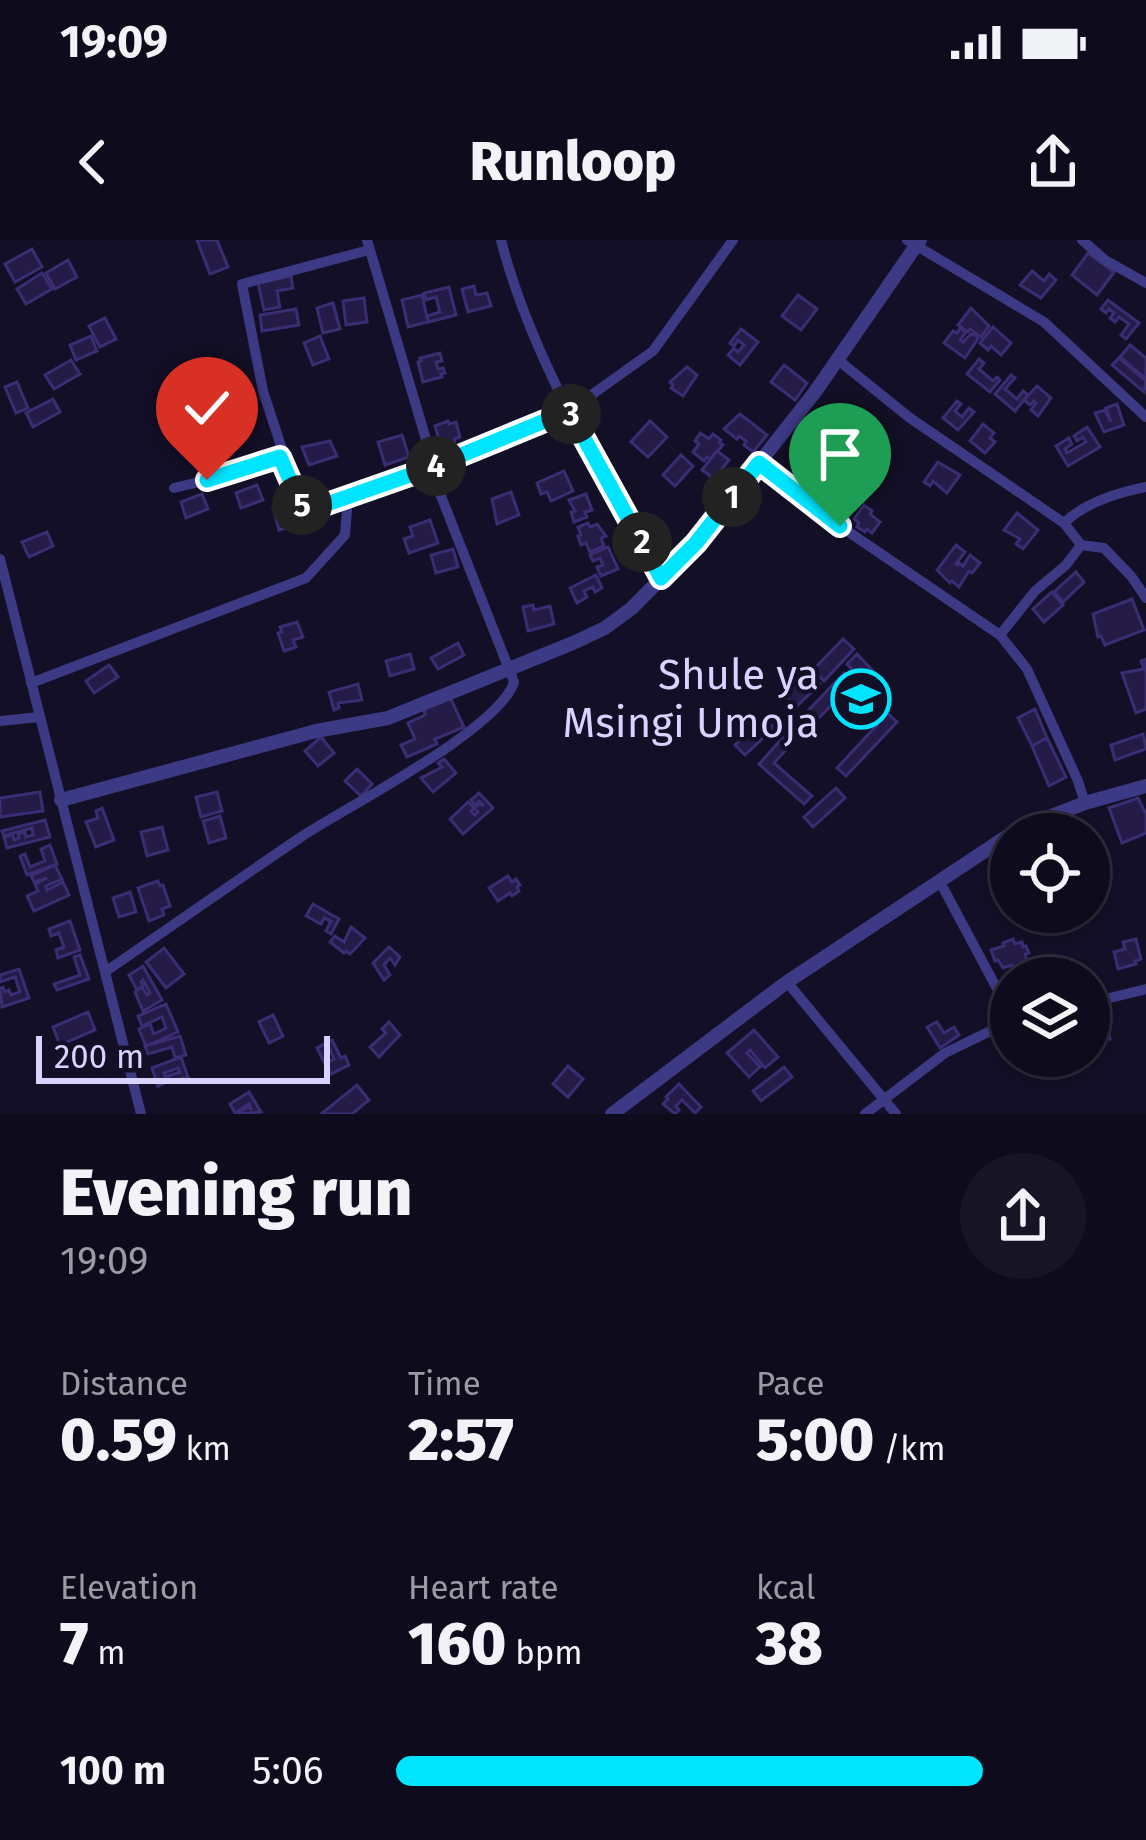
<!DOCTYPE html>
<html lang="en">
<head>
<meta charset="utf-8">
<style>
	body { margin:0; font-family:"Fira Sans",sans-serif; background:#171425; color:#f1f3f6; height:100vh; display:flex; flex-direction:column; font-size:45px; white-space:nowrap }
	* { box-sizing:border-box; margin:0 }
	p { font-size:39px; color:#9b9ba3 }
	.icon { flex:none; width:66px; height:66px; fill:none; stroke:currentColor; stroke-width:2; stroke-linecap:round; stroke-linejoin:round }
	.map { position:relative; height:874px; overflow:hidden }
	.drawer { display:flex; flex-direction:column; background:#0e0b1c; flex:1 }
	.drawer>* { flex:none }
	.fabs { position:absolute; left:990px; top:573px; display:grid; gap:24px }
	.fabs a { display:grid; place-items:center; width:120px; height:120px; border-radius:50%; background:#0e0b1c; box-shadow:0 3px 9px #0004,0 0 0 3px #2e2b3b; font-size:60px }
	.scale { position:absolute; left:36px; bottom:30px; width:294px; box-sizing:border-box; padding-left:12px; border:6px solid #d9d4ff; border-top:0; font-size:33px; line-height:42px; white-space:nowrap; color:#d9d4ff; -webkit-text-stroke:9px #130f26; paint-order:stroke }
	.pin { position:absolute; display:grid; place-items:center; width:102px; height:102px; color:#fff; margin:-123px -51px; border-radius:50% 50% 50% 0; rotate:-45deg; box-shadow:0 0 12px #0007 }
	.pin .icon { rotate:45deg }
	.km { position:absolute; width:60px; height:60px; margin:-30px; border-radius:50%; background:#222; color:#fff; font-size:33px; line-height:60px; text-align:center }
	.round { display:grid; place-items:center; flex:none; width:126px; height:126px; border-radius:63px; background:#171425 }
	.head { display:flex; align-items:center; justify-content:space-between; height:204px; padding:0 60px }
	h1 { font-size:66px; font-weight:800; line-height:90px }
	.metrics { display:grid; grid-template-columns:repeat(3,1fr); gap:18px; height:204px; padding:12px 60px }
	.metrics div { display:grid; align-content:center }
	.metrics b { font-size:60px; font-weight:800 }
	.metrics small { font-size:33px; font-weight:400 }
	.metrics p { font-size:33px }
	ul { padding:0 60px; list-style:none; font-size:39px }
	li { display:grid; grid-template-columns:192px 144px 1fr; align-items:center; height:90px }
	li i { height:30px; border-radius:15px; background:#00e5ff }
	.status { display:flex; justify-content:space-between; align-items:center; height:84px; padding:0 60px; background:#0e0b1c; direction:ltr }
	.status svg { height:33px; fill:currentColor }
	header { display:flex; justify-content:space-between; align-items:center; height:156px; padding:0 60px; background:#0e0b1c; font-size:54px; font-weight:800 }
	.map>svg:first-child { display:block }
</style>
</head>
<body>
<div class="status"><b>19:09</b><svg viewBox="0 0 49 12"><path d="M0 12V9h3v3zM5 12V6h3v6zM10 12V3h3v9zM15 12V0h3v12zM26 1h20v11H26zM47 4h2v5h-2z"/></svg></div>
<header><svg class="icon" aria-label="back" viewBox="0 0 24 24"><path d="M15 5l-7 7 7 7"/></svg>Runloop<svg class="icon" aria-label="share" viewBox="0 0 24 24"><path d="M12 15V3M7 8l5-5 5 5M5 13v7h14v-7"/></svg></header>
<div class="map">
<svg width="1146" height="874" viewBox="0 0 1146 874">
	<rect width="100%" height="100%" fill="#130f26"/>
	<g fill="#241b47" stroke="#3b2d73" stroke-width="3">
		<polygon points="197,0 217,0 228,27 210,34"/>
		<polygon points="32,9 42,27 15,42 5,24"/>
		<polygon points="1088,13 1114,32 1097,55 1072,35"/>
		<polygon points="68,20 77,37 55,49 46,33"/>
		<polygon points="1032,31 1044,41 1049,34 1056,40 1041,58 1020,45"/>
		<polygon points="42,33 52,49 26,64 17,49"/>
		<polygon points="291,36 293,48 277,51 280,67 264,70 258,43"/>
		<polygon points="474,46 476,55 487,53 491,66 468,72 462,49"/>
		<polygon points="449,47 456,75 429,82 427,76 440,72 436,57 426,60 424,53"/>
		<polygon points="422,55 428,82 408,87 402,60"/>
		<polygon points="798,55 817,69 801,90 782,76"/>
		<polygon points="364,58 367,82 346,85 343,61"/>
		<polygon points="1108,60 1139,83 1126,99 1121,95 1129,84 1119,77 1115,82 1110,78 1114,73 1109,69 1106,73 1101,69"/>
		<polygon points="333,63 340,89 323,93 317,68"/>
		<polygon points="971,68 989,86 981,97 970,89 968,92 958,85"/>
		<polygon points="296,69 299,85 262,91 260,75"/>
		<polygon points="105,78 116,99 100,107 89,86"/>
		<polygon points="993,87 1011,103 1001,115 991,106 988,110 980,103"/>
		<polygon points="960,88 966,92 960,100 963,102 971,94 979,97 965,118 944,103 953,91 957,93"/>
		<polygon points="741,89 758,102 740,125 728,115 734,108 738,112 744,105 738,100 734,106 730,103"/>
		<polygon points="91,96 97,111 76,120 70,105"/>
		<polygon points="320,96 329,119 313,125 304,103"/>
		<polygon points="1130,105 1146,118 1146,139 1120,117"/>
		<polygon points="440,113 442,121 436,122 438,129 443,128 445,133 441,134 442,137 423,142 418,122 421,121 420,118"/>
		<polygon points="1119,118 1146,141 1144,152 1112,125"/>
		<polygon points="979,119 984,123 979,129 993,141 997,137 1000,140 990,152 967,134"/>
		<polygon points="71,120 80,134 54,149 45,135"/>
		<polygon points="784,125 807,143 795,160 771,142"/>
		<polygon points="687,127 697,135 683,156 671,148 673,145 670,142"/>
		<polygon points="1011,135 1015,138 1005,149 1017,159 1023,151 1028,155 1015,171 995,154"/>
		<polygon points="17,142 28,168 16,173 5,147"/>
		<polygon points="1037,146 1051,158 1038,176 1031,170 1036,163 1034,161 1030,165 1024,160"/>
		<polygon points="53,159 60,172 33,187 26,173"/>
		<polygon points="957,161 961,164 955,171 962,177 969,168 974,172 958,190 943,178"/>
		<polygon points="1117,164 1124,185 1104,192 1095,173 1105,170 1111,182 1106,168"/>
		<polygon points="836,172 848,181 841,189 851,197 859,187 868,194 856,210 850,205 847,209 842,205 844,201 825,186"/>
		<polygon points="740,174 767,195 753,212 744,205 746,201 739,196 737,199 724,189"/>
		<polygon points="448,181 449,184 456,182 460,197 454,199 455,205 442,209 435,186"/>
		<polygon points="650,181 667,197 648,217 631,202"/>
		<polygon points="983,184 994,193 990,198 995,202 985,213 970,201"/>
		<polygon points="1087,187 1100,207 1068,226 1056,206 1069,198 1072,204 1065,209 1067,213 1086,202 1083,197 1077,201 1074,196"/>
		<polygon points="700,193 709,199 713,194 721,200 719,202 723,205 710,219 707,217 704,221 693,212 699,204 695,201"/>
		<polygon points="402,195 409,217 385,225 378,202"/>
		<polygon points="821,195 852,221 839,237 830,229 837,220 827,211 821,210 815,218 807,212"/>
		<polygon points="330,201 337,216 309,225 302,207"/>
		<polygon points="717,211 729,220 714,239 702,230"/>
		<polygon points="681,215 693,226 675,246 663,235"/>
		<polygon points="938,222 960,235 947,253 933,241 930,246 924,242"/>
		<polygon points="564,231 573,251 551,261 547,252 541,254 537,243"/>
		<polygon points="257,245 263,260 241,268 236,253"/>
		<polygon points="511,252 519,275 497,284 492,259"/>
		<polygon points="202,254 208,269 186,278 181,262"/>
		<polygon points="586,254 592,270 585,272 587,277 574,282 571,272 575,271 569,260"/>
		<polygon points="292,261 299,284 279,290 273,267"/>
		<polygon points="864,265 872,271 870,274 880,282 872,293 867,289 865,292 857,287 859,283 854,279"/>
		<polygon points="1017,273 1038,290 1023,309 1016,304 1020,299 1004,290"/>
		<polygon points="430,280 438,303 409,313 404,299 413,296 410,287"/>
		<polygon points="588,283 590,287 597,284 606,296 601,298 604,306 590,312 586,303 581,305 578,296 581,295 578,287"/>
		<polygon points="47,292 53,306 29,317 22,302"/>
		<polygon points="956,305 965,312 956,324 958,325 959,323 963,326 970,315 980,323 972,333 969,331 959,347 952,341 950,343 937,330"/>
		<polygon points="608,307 618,329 601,336 597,327 603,325 600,318 593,321 590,315"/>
		<polygon points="453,309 458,327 436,333 431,315"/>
		<polygon points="1076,332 1084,342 1063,362 1054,352"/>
		<polygon points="596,335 602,348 595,352 593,347 584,351 587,357 577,363 570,348"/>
		<polygon points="1052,352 1063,365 1044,382 1033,369"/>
		<polygon points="1132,359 1144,390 1105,405 1101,396 1098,397 1093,374"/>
		<polygon points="533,365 534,370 550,366 554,384 528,391 523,367"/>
		<polygon points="297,382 303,397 293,400 296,407 284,411 278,393 282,392 280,387"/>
		<polygon points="843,399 854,409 824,441 813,430"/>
		<polygon points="458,403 464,415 438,429 431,418"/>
		<polygon points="410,414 414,429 390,436 386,421"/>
		<polygon points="857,414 876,434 866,444 847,424"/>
		<polygon points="1146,419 1146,469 1136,473 1122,433 1144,429 1141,421"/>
		<polygon points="109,425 118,437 94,453 86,441"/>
		<polygon points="810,433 820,444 796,467 786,456"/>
		<polygon points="844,433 897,482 846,536 837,528 877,485 843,453 812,485 803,476"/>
		<polygon points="358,444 362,460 338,463 339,468 334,470 329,452"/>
		<polygon points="450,457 464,487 435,499 437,504 407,517 401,505 415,499 408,483 425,475 424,469"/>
		<polygon points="1035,469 1047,498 1032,506 1018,478"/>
		<polygon points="764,478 774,488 745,515 735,505"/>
		<polygon points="794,485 802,492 774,523 812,556 804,564 759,524"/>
		<polygon points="1143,494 1146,509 1115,520 1111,505"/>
		<polygon points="321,497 334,513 318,526 305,511"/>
		<polygon points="1047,498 1066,537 1049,546 1032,506"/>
		<polygon points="444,519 456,533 433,552 421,538 442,527 438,523"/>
		<polygon points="357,529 372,544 361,556 345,541"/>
		<polygon points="836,548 845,558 813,587 804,577"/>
		<polygon points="40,552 43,571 0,577 0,558"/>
		<polygon points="217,552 222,571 201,577 196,557"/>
		<polygon points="479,553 493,568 463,594 450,579 468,562 474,568 471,571 475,575 478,572 474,568 479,564 484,566 479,561 475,565 471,560"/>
		<polygon points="1138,558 1146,574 1146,593 1122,603 1109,568"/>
		<polygon points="102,568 114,600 96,607 86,582 98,578 96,571"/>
		<polygon points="220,576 226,598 209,603 203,581"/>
		<polygon points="45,580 50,597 7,608 4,597 13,595 14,600 19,598 18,594 25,592 26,597 33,595 32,588 4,596 2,591"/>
		<polygon points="162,587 168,610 147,616 141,592"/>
		<polygon points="50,605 57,624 27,635 20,616 25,614 30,627 45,621 41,609"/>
		<polygon points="55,625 62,639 46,646 47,650 63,642 69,655 34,671 27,656 38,651 35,644 47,638 34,642 31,636"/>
		<polygon points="508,636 512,642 516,639 520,645 517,647 519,651 512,656 510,653 498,661 489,648"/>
		<polygon points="158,641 160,646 163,645 170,666 162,669 164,675 149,681 138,648"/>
		<polygon points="130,652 136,672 119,677 113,658"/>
		<polygon points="313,664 339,679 331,694 326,691 331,681 324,678 321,684 306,676"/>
		<polygon points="70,681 80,710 58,718 56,710 64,707 59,693 51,696 49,689"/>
		<polygon points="351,687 365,698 350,714 346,711 344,713 330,702 335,696 344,702"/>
		<polygon points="1013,699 1015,704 1022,702 1023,707 1026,706 1029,713 1025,714 1028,725 1013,730 1012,725 1003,728 998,720 995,721 991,710 1004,706 1003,703"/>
		<polygon points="1136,699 1141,719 1135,721 1136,724 1118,729 1114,712 1125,709 1123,702"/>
		<polygon points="389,707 400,717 395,725 390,718 384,725 390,735 384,740 373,723"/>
		<polygon points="164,708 184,734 166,748 146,722"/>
		<polygon points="80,715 89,739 57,750 54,744 80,735 74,717"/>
		<polygon points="143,726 162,760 143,771 135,752 142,747 147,755 150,753 143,740 141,742 143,746 137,750 129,735"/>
		<polygon points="19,729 29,758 2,767 0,748 3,747 5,752 9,750 11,755 20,752 15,737 0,742 0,735"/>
		<polygon points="166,764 178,792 146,806 139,789 150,784 154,794 166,788 162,777 142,786 138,776"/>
		<polygon points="88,772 95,790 60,805 53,787"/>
		<polygon points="273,775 283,796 269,803 259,782"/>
		<polygon points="1104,776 1110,799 1089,803 1089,789 1092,788 1090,779"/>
		<polygon points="389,782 400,795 379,817 370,807 386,793 382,789"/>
		<polygon points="937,782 944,793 954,787 959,795 940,808 927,787"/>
		<polygon points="754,790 778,817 765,828 750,810 747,813 760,827 749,837 727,813"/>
		<polygon points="180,796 186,815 175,818 172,807 148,814 145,806"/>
		<polygon points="332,800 341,818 345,816 349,825 331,834 326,823 334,819 330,810 326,812 329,819 324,822 317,808"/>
		<polygon points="181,817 188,837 170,842 168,836 180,832 178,828 164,833 167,842 158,846 152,828"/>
		<polygon points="568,826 583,839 568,857 553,844"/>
		<polygon points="784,827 792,837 761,861 753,851"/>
		<polygon points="679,844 701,867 695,873 682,860 676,866 679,870 675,874 663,864 668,859 666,857"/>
		<polygon points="357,845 369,860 352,874 321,874"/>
		<polygon points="249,852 261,872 237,874 248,867 252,870 249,864 235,873 230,864"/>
	</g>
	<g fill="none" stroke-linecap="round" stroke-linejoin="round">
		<g stroke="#3d3a85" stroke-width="10">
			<path d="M501,0C532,121 601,229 661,338"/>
			<polyline points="907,0 1044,82 1146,177"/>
			<polyline points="1082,0 1105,20 1146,43"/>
			<polyline points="838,120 910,178 1064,283 1081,305 1104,308 1131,336 1146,358"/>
			<polyline points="281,217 305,272 348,258"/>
			<polyline points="759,223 840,286 1000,395 1027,429 1078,541 1085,563"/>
			<polyline points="174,248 207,240 281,217 282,209 263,151 242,44 369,10"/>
			<path d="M1064,283C1086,262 1117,253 1146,247"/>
			<polyline points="0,319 141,874"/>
			<polyline points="1000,395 1035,351 1066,325 1081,305"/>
			<polyline points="31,443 306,338 345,295 348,258 430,228 569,171 653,111 733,0"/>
			<polyline points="0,481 40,477"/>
			<polyline points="939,640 1011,775"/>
			<path d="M105,732C170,687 236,641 301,597C346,567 500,489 514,442L430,228L433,223L367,0"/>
			<polyline points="787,742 896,874"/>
			<polyline points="1089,763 1146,749"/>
			<polyline points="865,874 945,813 1011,781"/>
		</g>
		<g stroke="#3d3a85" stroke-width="14">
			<polyline points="61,560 316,491 388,478 573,403 605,388 632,368 696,303 815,152 920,0"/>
			<polyline points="612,874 787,742 1018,589 1085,563 1146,546"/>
		</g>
	</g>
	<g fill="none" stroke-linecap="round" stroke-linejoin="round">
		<defs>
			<polyline id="route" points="207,240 280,217 304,272 430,228 569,171 661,338 696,303 759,223 840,286"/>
		</defs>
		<use href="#route" stroke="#fff" stroke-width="24"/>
		<use href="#route" stroke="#00e5ff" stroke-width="15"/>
	</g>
	<defs>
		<symbol id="school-ring" viewBox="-11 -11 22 22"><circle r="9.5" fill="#130f26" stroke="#00e5ff" stroke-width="1.5"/><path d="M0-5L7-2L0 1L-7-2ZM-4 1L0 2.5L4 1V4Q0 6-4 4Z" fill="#00e5ff"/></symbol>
	</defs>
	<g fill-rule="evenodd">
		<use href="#school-ring" x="828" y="426" width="66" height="66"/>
	</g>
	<g text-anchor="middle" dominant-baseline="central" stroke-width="9" stroke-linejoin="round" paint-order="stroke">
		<g font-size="42" fill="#d9d4ff" stroke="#130f26" text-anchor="end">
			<text x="819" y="435">Shule ya<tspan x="819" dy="48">Msingi Umoja</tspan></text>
		</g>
	</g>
</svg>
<div class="fabs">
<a><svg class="icon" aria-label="locate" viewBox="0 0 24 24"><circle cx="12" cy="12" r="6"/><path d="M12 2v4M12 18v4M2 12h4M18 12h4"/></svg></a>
<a><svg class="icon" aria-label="layers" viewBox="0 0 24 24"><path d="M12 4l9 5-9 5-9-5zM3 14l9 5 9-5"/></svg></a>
</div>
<div class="scale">200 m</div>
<div class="pin" style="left:840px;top:286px;background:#1e9e55"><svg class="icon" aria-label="arrive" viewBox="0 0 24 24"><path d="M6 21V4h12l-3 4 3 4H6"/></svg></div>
<div class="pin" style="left:207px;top:240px;background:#d93025"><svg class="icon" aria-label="check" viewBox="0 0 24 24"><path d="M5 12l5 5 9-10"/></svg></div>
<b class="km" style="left:732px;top:257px">1</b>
<b class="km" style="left:642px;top:302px">2</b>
<b class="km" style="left:571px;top:174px">3</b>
<b class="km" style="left:436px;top:226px">4</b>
<b class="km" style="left:302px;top:265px">5</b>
</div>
<section class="drawer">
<div class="head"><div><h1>Evening run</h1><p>19:09</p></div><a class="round"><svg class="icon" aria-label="share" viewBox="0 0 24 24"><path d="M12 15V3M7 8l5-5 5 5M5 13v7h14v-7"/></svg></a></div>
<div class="metrics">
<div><p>Distance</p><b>0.59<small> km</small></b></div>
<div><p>Time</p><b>2:57</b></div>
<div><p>Pace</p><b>5:00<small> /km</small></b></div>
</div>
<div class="metrics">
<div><p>Elevation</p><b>7<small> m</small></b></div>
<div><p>Heart rate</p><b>160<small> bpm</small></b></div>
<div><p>kcal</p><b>38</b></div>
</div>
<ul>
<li><b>100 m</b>5:06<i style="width:85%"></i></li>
</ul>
</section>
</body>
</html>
